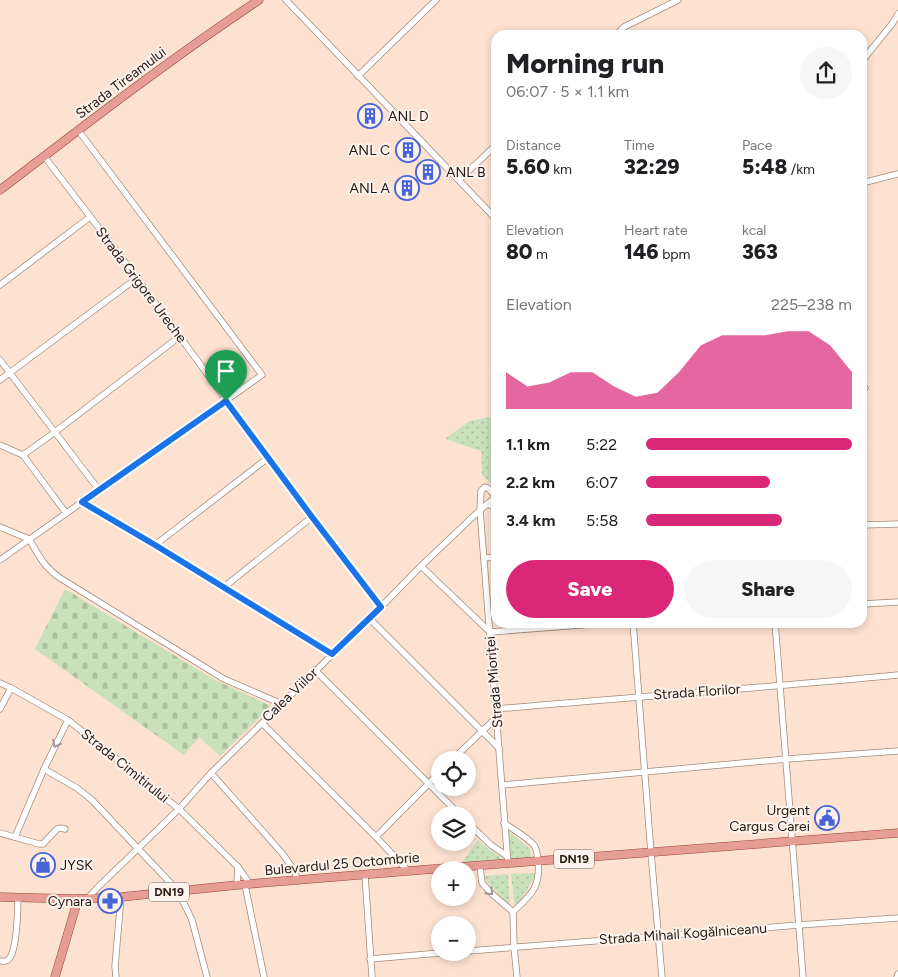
<!DOCTYPE html>
<html lang="en">
<head>
<meta charset="utf-8">
<style>
	body { margin:0; font-family:Figtree,sans-serif; background:#f6f6f6; color:#202124; height:100vh; display:flex; flex-direction:column; font-size:19px; white-space:nowrap }
	* { box-sizing:border-box; margin:0 }
	p { font-size:16px; color:#757577 }
	.icon { flex:none; width:28px; height:28px; fill:none; stroke:currentColor; stroke-width:2; stroke-linecap:round; stroke-linejoin:round }
	.map { position:relative; flex:1; overflow:hidden }
	.drawer { position:absolute; left:491px; top:30px; width:376px; height:598px; display:flex; flex-direction:column; background:#fff; border-radius:15px; box-shadow:0 2px 8px #0003 }
	.drawer>* { flex:none }
	.buttons { position:absolute; left:431px; top:751px; display:grid; gap:10px }
	.buttons a { display:grid; place-items:center; width:45px; height:45px; border-radius:50%; background:#fff; box-shadow:0 2px 8px #0003; font-size:25px }
	.pin { position:absolute; display:grid; place-items:center; width:42px; height:42px; color:#fff; margin:-51px -21px; border-radius:50% 50% 50% 0; rotate:-45deg; box-shadow:0 0 5px #0007 }
	.pin .icon { rotate:45deg }
	.round { display:grid; place-items:center; flex:none; width:52px; height:52px; border-radius:26px; background:#f6f6f6 }
	.headline { display:flex; align-items:center; justify-content:space-between; height:85px; padding:0 15px }
	h1 { font-size:28px; font-weight:800; line-height:38px }
	.figures { display:grid; grid-template-columns:repeat(3,1fr); gap:8px; height:85px; padding:5px 15px }
	.figures div { display:grid; align-content:center }
	.figures b { font-size:21px; font-weight:800 }
	.figures small { font-size:14px; font-weight:400 }
	.figures p { font-size:14px }
	.chart { height:140px; padding:10px 15px }
	.chart p { display:flex; justify-content:space-between }
	.chart svg { width:100%; height:90px; margin-top:5px; fill:#db2777; opacity:.7 }
	.primary-button { display:flex; gap:10px; margin-top:auto; padding:10px 15px }
	.primary-button a { flex:1; height:58px; border-radius:30px; background:#db2777; color:#fff; font-size:20px; font-weight:800; line-height:58px; text-align:center }
	.primary-button a+a { background:#f6f6f6; color:#202124 }
	ul { padding:0 15px; list-style:none; font-size:16px }
	li { display:grid; grid-template-columns:80px 60px 1fr; align-items:center; height:38px }
	li i { height:12px; border-radius:6px; background:#db2777 }
	.map>svg:first-child { display:block }
</style>
</head>
<body>
<div class="map">
<svg width="898" height="977" viewBox="0 0 898 977">
	<defs>
		<pattern id="grass-dots" width="8" height="8" patternUnits="userSpaceOnUse" patternTransform="scale(1.25)"><rect width="8" height="8" fill="#c8e1bb"/><path d="M2 2h.1M6 6h.1" fill="none" stroke="#acc0a0" stroke-width="1.8" stroke-linecap="round"/></pattern>
		<pattern id="cemetery-stones" width="16" height="16" patternUnits="userSpaceOnUse" patternTransform="scale(1.25)"><rect width="16" height="16" fill="#c8e1bb"/><path d="M2 7V4a2 2 0 0 1 4 0v3zM10 15v-3a2 2 0 0 1 4 0v3z" fill="#acc0a0"/></pattern>
	</defs>
	<rect width="100%" height="100%" fill="#fde2d1"/>
	<g fill="url(#grass-dots)">
		<polygon points="496,416 496,488 482,475 481,451 445,439 469,421"/>
		<polygon points="507,830 530,849 531,858 509,860"/>
		<polygon points="478,840 492,852 501,857 501,861 463,863 463,861"/>
		<polygon points="537,873 515,909 511,874"/>
		<polygon points="508,874 510,907 482,876"/>
	</g>
	<polygon fill="url(#cemetery-stones)" points="65,589 215,680 271,706 220,756 199,737 184,755 35,649"/>
	<g fill="none" stroke-linecap="round" stroke-linejoin="round">
		<defs>
			<g id="minor">
				<polyline points="286,0 496,219"/>
				<polyline points="616,35 624,27 678,0"/>
				<polyline points="862,61 892,24 898,14"/>
				<polyline points="358,76 436,0"/>
				<polyline points="44,156 137,278 312,517 381,607"/>
				<polyline points="459,180 496,145"/>
				<polyline points="862,183 898,174"/>
				<polyline points="0,285 90,217"/>
				<polyline points="0,360 99,490"/>
				<polyline points="0,380 137,278"/>
				<polyline points="862,393 865,388"/>
				<polyline points="0,445 23,455 66,513"/>
				<polyline points="23,455 55,432 179,337"/>
				<polyline points="496,497 488,488 485,487 481,491 480,510 508,864"/>
				<polyline points="82,502 155,545 332,654"/>
				<polyline points="488,504 496,508"/>
				<polyline points="862,525 898,524"/>
				<polyline points="0,527 29,539"/>
				<path d="M29,539C39,556 44,567 60,578L224,679L282,704"/>
				<polyline points="155,545 268,458"/>
				<polyline points="484,558 496,557"/>
				<polyline points="0,560 262,375 78,130"/>
				<polyline points="421,566 490,632 620,622"/>
				<polyline points="224,587 312,517"/>
				<polyline points="862,604 898,602"/>
				<polyline points="369,618 499,748"/>
				<polyline points="633,622 651,853 662,977"/>
				<polyline points="775,622 803,977"/>
				<polyline points="315,670 460,815"/>
				<polyline points="0,683 11,688 68,720 179,809 238,867 250,884"/>
				<polyline points="0,709 11,688"/>
				<path d="M496,709C630,697 764,688 898,675"/>
				<polyline points="262,723 376,837 408,871"/>
				<polyline points="452,760 497,717"/>
				<polyline points="44,769 77,788 92,800 178,891 192,920 207,977"/>
				<polyline points="211,773 282,853 294,870 298,881"/>
				<polyline points="502,785 787,759 898,751"/>
				<polyline points="468,823 491,845 507,856"/>
				<path d="M504,823C514,830 525,836 533,844C537,848 537,854 538,859C541,887 532,894 513,912"/>
				<polyline points="0,833 39,844 43,844 57,829 60,828 65,829"/>
				<polyline points="15,837 44,769 68,720"/>
				<polyline points="376,837 440,772"/>
				<polyline points="480,866 482,883 492,894 513,912"/>
				<polyline points="365,875 372,977"/>
				<polyline points="237,885 238,867"/>
				<polyline points="245,885 264,977"/>
				<polyline points="88,898 96,889 179,809 211,773 381,607 419,568 480,510 496,497"/>
				<polyline points="513,912 514,947 517,977"/>
				<polyline points="468,951 799,925 898,918"/>
				<polyline points="370,959 452,952"/>
				<path d="M0,961C3,961 5,962 8,960C17,953 18,909 18,897"/>
				<polyline points="116,977 115,966 121,897"/>
				<polyline points="897,977 898,974"/>
			</g>
			<g id="major">
				<path d="M0,190C85,125 170,59 259,0"/>
				<polyline points="0,897 78,899 121,897 237,885 408,871 898,833"/>
				<polyline points="55,977 78,899"/>
			</g>
		</defs>
		<use href="#minor" stroke="#a28a7a" stroke-width="7"/>
		<use href="#major" stroke="#96443b" stroke-width="9"/>
		<use href="#minor" stroke="#fff" stroke-width="5.5"/>
		<use href="#major" stroke="#e59d96" stroke-width="8"/>
	</g>
	<defs><path id="oneway-chevron" d="M-2-3.5L2.5 0L-2 3.5" fill="none" stroke-width="1.6" stroke-linecap="round" stroke-linejoin="round" transform="scale(1.25)"/></defs>
	<g stroke="#9c9895">
		<use href="#oneway-chevron" transform="translate(56 744) rotate(117)"/>
		<use href="#oneway-chevron" transform="translate(490 892) rotate(45)"/>
	</g>
	<g fill="none" stroke-linecap="round" stroke-linejoin="round">
		<defs>
			<polygon id="route" points="226,401 312,517 381,607 332,654 155,545 82,502"/>
		</defs>
		<use href="#route" stroke="#fff" stroke-width="10"/>
		<use href="#route" stroke="#1a73e8" stroke-width="6"/>
	</g>
	<defs>
		<symbol id="building-ring" viewBox="-11 -11 22 22"><circle r="9.5" fill="#fef3ec" stroke="#4765d9" stroke-width="1.5"/><path d="M-4-6H4V6H1V3H-1V6H-4ZM-2.5-4.3h1.7v1.8h-1.7ZM.8-4.3h1.7v1.8H.8ZM-2.5-1h1.7V.8h-1.7ZM.8-1h1.7V.8H.8Z" fill="#4765d9"/></symbol>
		<symbol id="civic-ring" viewBox="-11 -11 22 22"><circle r="9.5" fill="#fef3ec" stroke="#4765d9" stroke-width="1.5"/><path d="M-.6-6.5H3V-4.5H.6V-3L4-1V1h2V6H-6V1h2V-1L-.6-3ZM-1.2 2.5V6h2.4V2.5Z" fill="#4765d9"/></symbol>
		<symbol id="shop-ring" viewBox="-11 -11 22 22"><circle r="9.5" fill="#fef3ec" stroke="#4765d9" stroke-width="1.5"/><path d="M-5-2.5h2.3a2.7 3.5 0 0 1 5.4 0H5L5.5 6h-11ZM-1.5-2.5h3a1.5 2.3 0 0 0-3 0Z" fill="#4765d9"/></symbol>
		<symbol id="pharmacy-ring" viewBox="-11 -11 22 22"><circle r="9.5" fill="#fef3ec" stroke="#4765d9" stroke-width="1.5"/><path d="M-2-6h4v4h4v4h-4v4h-4v-4h-4v-4h4Z" fill="#4765d9"/></symbol>
	</defs>
	<g fill-rule="evenodd">
		<use href="#building-ring" x="356" y="102" width="28" height="28"/>
		<use href="#building-ring" x="394" y="136" width="28" height="28"/>
		<use href="#building-ring" x="414" y="158" width="28" height="28"/>
		<use href="#building-ring" x="393" y="174" width="28" height="28"/>
		<use href="#civic-ring" x="813" y="804" width="28" height="28"/>
		<use href="#shop-ring" x="29" y="851" width="28" height="28"/>
		<use href="#pharmacy-ring" x="96" y="887" width="28" height="28"/>
	</g>
	<g text-anchor="middle" dominant-baseline="central" stroke-width="4" stroke-linejoin="round" paint-order="stroke">
		<g fill="#fef3ec" stroke="#655a54" stroke-width="1">
			<rect x="554" y="849.5" width="40" height="19" rx="4"/>
			<rect x="149" y="882.5" width="40" height="19" rx="4"/>
		</g>
		<g font-size="12" font-weight="bold" fill="#231913">
			<text x="574" y="859">DN19</text>
			<text x="169" y="892">DN19</text>
		</g>
		<g font-size="14" fill="#231913" stroke="#fef3ec">
			<text transform="translate(121 83) rotate(-37)">Strada Tireamului</text>
			<text transform="translate(141 285) rotate(53)">Strada Grigore Ureche</text>
			<text transform="translate(494 682) rotate(-95)">Strada Mioriței</text>
			<text transform="translate(697 692) rotate(-4)">Strada Florilor</text>
			<text transform="translate(290 695) rotate(-44)">Calea Viilor</text>
			<text transform="translate(125 766) rotate(39)">Strada Cimitirului</text>
			<text transform="translate(342 864) rotate(-5)">Bulevardul 25 Octombrie</text>
			<text transform="translate(683 934) rotate(-4)">Strada Mihail Kogălniceanu</text>
		</g>
		<g font-size="14" fill="#231913" stroke="#fef3ec" text-anchor="end">
			<text x="388" y="116" text-anchor="start">ANL D</text>
			<text x="390" y="150">ANL C</text>
			<text x="446" y="172" text-anchor="start">ANL B</text>
			<text x="390" y="188">ANL A</text>
			<text x="810" y="810">Urgent<tspan x="810" dy="16">Cargus Carei</tspan></text>
			<text x="60" y="865" text-anchor="start">JYSK</text>
			<text x="92" y="901">Cynara</text>
		</g>
	</g>
</svg>
<div class="buttons">
<a><svg class="icon" aria-label="locate" viewBox="0 0 24 24"><circle cx="12" cy="12" r="6"/><path d="M12 2v4M12 18v4M2 12h4M18 12h4"/></svg></a>
<a><svg class="icon" aria-label="layers" viewBox="0 0 24 24"><path d="M12 4l9 5-9 5-9-5zM3 14l9 5 9-5"/></svg></a>
<a>+</a>
<a>−</a>
</div>
<div class="pin" style="left:226px;top:401px;background:#1e9e55"><svg class="icon" aria-label="arrive" viewBox="0 0 24 24"><path d="M6 21V4h12l-3 4 3 4H6"/></svg></div>
<section class="drawer">
<div class="headline"><div><h1>Morning run</h1><p>06:07 · 5 × 1.1 km</p></div><a class="round"><svg class="icon" aria-label="share" viewBox="0 0 24 24"><path d="M12 15V3M7 8l5-5 5 5M5 13v7h14v-7"/></svg></a></div>
<div class="figures">
<div><p>Distance</p><b>5.60<small> km</small></b></div>
<div><p>Time</p><b>32:29</b></div>
<div><p>Pace</p><b>5:48<small> /km</small></b></div>
</div>
<div class="figures">
<div><p>Elevation</p><b>80<small> m</small></b></div>
<div><p>Heart rate</p><b>146<small> bpm</small></b></div>
<div><p>kcal</p><b>363</b></div>
</div>
<div class="chart"><p><span>Elevation</span>225–238 m</p>
<svg viewBox="0 0 160 44" preserveAspectRatio="none"><path d="M0 44V26L10 33L20 31L30 26L40 26L50 33L60 38L70 36L80 26L90 13L100 8L110 8L120 8L130 6L140 6L150 13L160 26V44z"/></svg>
</div>
<ul>
<li><b>1.1 km</b>5:22<i style="width:100%"></i></li>
<li><b>2.2 km</b>6:07<i style="width:60%"></i></li>
<li><b>3.4 km</b>5:58<i style="width:66%"></i></li>
</ul>
<div class="primary-button"><a>Save</a><a>Share</a></div>
</section>
</div>
</body>
</html>
